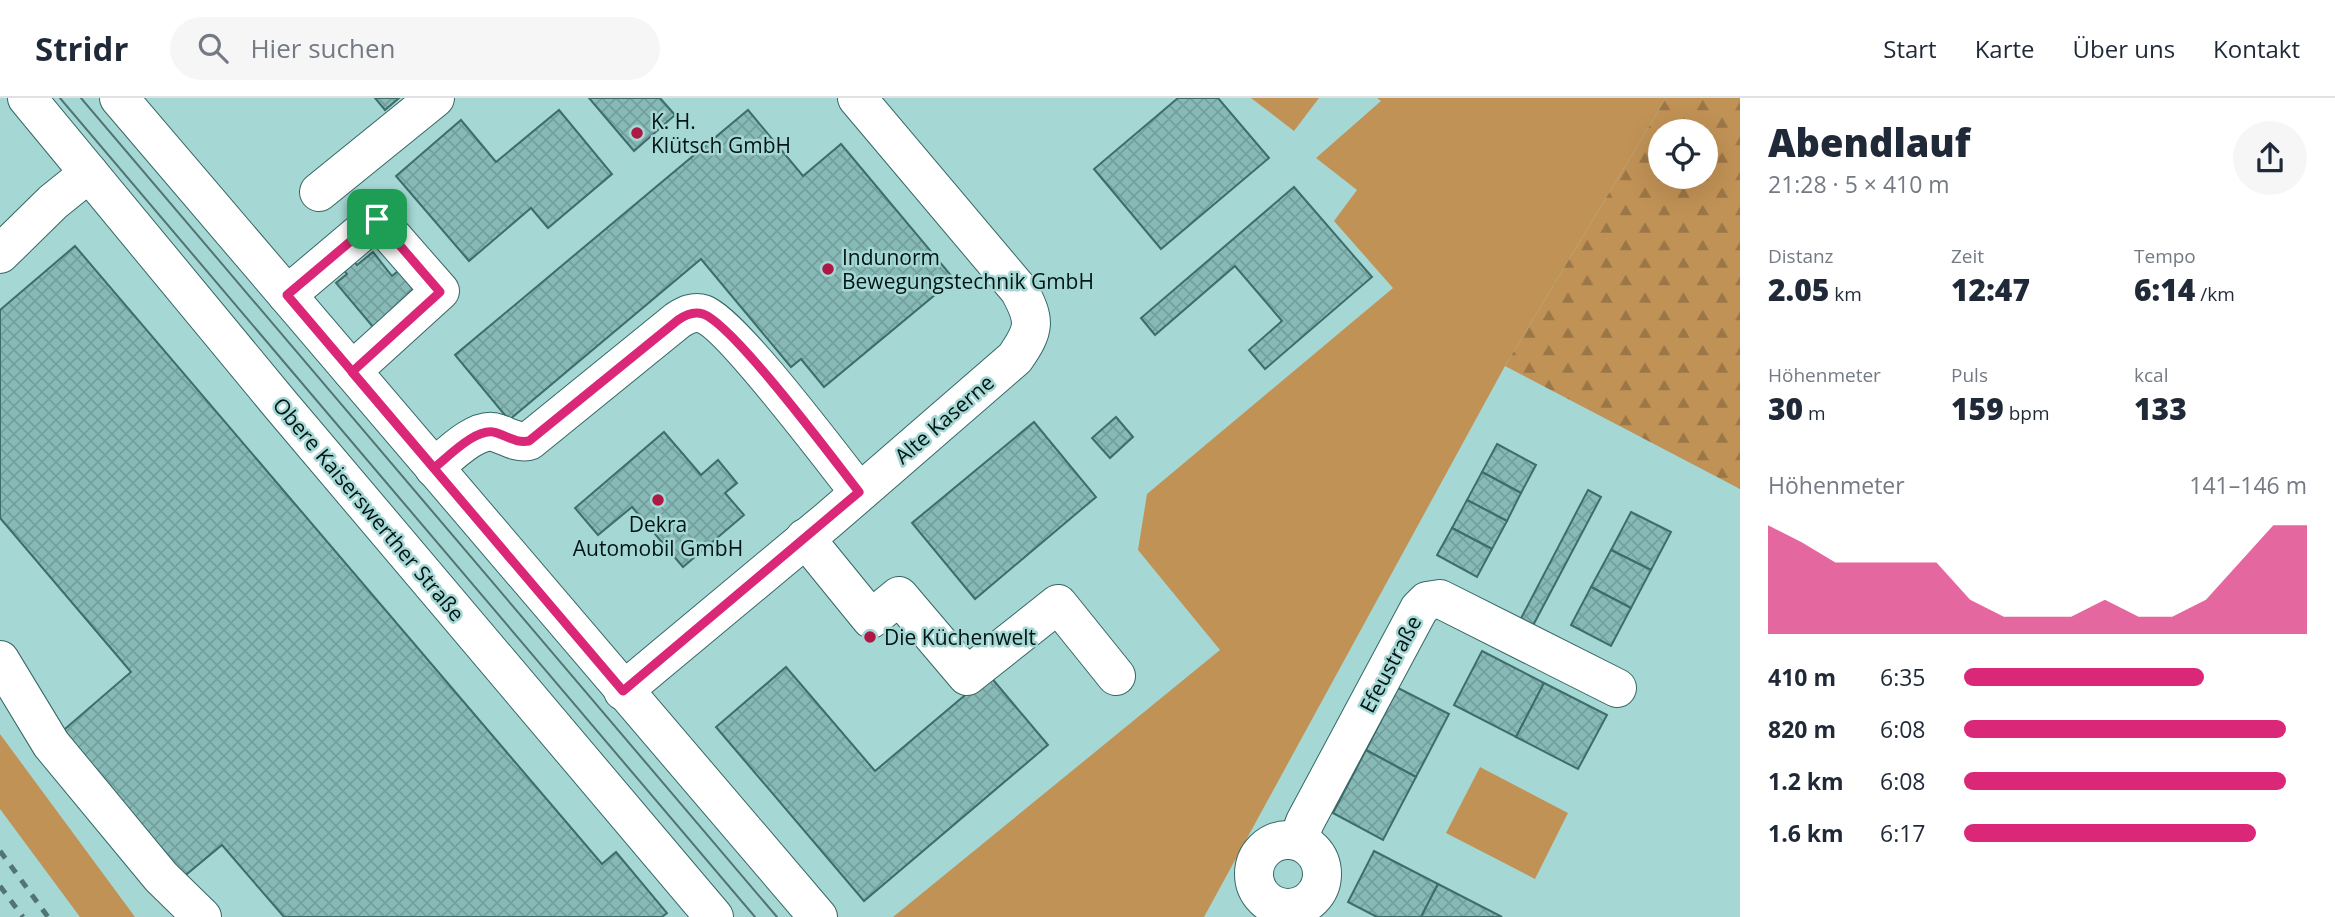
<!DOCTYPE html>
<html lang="de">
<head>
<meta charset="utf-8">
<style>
	body { margin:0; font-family:"Open Sans",sans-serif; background:#f6f6f7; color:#1f2937; height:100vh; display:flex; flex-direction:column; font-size:26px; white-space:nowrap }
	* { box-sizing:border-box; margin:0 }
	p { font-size:23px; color:#747a83 }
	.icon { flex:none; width:38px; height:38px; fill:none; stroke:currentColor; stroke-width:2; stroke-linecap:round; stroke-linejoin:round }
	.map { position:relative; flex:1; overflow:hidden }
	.sheet { display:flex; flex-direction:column; background:#fff; width:595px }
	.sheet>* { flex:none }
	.buttons { position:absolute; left:1648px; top:21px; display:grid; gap:14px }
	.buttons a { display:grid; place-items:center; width:70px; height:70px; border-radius:50%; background:#fff; box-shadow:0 7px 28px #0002; font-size:35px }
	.pin { position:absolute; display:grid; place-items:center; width:60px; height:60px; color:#fff; margin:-30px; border-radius:14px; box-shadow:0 4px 10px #0006 }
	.round { display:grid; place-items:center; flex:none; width:74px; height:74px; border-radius:37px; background:#f6f6f7 }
	.summary { display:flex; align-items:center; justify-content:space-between; height:119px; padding:0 28px }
	h1 { font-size:38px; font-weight:800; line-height:52px }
	.metrics { display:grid; grid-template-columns:repeat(3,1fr); gap:10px; height:119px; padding:7px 28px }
	.metrics div { display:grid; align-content:center }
	.metrics b { font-size:30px; font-weight:800 }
	.metrics small { font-size:19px; font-weight:400 }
	.metrics p { font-size:19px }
	.chart { height:196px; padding:14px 28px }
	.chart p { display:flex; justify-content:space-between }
	.chart svg { width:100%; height:126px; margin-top:7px; fill:#db2777; opacity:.7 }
	ul { padding:0 28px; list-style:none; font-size:23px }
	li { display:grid; grid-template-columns:112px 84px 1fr; align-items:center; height:52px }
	li i { height:18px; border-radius:9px; background:#db2777 }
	header { display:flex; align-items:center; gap:42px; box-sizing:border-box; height:98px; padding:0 35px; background:#fff; border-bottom:2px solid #e0e1e3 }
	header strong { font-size:33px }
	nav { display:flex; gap:38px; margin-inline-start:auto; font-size:24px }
	.search { width:490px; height:63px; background:#f6f6f7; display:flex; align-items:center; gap:18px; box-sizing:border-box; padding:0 24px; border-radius:38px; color:#747a83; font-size:26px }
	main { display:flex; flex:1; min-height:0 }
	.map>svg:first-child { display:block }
</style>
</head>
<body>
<header>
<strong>Stridr</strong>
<div class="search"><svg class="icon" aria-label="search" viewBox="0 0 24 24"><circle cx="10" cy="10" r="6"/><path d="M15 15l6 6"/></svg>Hier suchen</div>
<nav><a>Start</a><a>Karte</a><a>Über uns</a><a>Kontakt</a></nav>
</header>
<main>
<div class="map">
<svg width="1740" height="819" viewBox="0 0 1740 819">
	<defs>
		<pattern id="forest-firs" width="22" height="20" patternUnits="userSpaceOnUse" patternTransform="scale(1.75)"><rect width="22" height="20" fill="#c19256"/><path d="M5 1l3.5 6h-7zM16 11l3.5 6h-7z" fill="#9b7646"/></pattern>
		<pattern id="building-cross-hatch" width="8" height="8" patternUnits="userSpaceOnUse" patternTransform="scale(1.75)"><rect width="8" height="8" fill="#87bab7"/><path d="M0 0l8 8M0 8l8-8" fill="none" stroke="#739f9c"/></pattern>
	</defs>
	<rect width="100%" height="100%" fill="#a5d8d5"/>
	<g fill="#c19256">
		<polygon points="1251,0 1319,0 1294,33"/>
		<polygon points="1377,0 1666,0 1505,268 1204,819 893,819 1220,552 1138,452 1147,396 1393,190 1334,123 1357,92 1316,60 1381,3"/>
		<polygon points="0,636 135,819 80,819 0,711"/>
		<polygon points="1480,669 1568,715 1535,781 1446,735"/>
	</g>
	<path fill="url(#forest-firs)" fill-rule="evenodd" d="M1666,0H1740V391L1505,268ZM1661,33H1706V79H1661Z"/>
	<g fill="url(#building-cross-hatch)" stroke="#3d6e6c" stroke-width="2">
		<polygon points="375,0 399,0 385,12"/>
		<polygon points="589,0 660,0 675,17 634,53"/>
		<polygon points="1178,0 1218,0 1269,60 1161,151 1094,71"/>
		<polygon points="559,12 612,76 548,130 531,110 469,163 396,78 461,22 496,64"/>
		<polygon points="748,12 803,78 841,46 954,181 824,289 801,261 791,269 701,161 509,322 455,257"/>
		<polygon points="1294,89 1372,179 1265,271 1249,252 1282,223 1235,168 1155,237 1141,220"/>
		<polygon points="75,148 602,766 616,754 667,815 662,819 284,819 222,747 182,780 59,636 131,574 0,420 0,212"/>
		<polygon points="373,154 392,178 403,169 418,187 408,196 415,205 379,236 336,185 347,176 342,170 353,162 357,167"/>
		<polygon points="1116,319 1133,339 1110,360 1092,340"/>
		<polygon points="1034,324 1096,399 975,501 912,425"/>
		<polygon points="664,334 701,377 718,362 737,385 725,395 744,417 683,469 632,409 598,437 575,410"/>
		<polygon points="1497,346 1536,367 1521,395 1482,374"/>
		<polygon points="1482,374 1521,395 1507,423 1467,402"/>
		<polygon points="1588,392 1601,399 1529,535 1517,528"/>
		<polygon points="1467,402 1507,423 1492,451 1452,430"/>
		<polygon points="1631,414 1671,434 1651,472 1611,452"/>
		<polygon points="1452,430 1492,451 1477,479 1437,457"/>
		<polygon points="1611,452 1651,472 1631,510 1591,489"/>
		<polygon points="1591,489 1631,510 1611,548 1571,527"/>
		<polygon points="1482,553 1544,585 1516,639 1454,607"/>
		<polygon points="786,569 875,673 989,577 1048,647 864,803 716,629"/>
		<polygon points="1544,585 1607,617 1578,671 1516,639"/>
		<polygon points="1398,590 1449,616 1416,679 1366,652"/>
		<polygon points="1366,652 1416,679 1383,742 1333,715"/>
		<polygon points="1374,753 1438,786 1421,819 1377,819 1348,804"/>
		<polygon points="1438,786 1502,819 1421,819"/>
	</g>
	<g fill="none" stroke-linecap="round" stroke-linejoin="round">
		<defs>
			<g id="minor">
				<polyline points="27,0 280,306 714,819"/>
				<polyline points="119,0 818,819"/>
				<polyline points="319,94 435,0"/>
				<polyline points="0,156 53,104 89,75"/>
				<polyline points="287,197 377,121 440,193 352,273"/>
				<path d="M434,370C448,358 478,327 497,335C509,339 516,345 529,343L678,222C686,217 694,213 703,216C732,226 834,363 859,394"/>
				<polyline points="805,440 871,521 899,498 967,578 1058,506 1116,578"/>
				<polyline points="0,562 51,646 161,779 202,819"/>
				<path d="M623,593L827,423L1015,260C1035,231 1036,223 1019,192L857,0"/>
				<circle cx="1288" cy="776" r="34"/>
				<polyline points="1298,743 1305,724 1419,511 1427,503 1440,501 1617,590"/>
			</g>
		</defs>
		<use href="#minor" stroke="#366765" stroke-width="40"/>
		<use href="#minor" stroke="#fff" stroke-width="38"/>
		<g stroke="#527472" stroke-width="2">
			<polyline points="60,0 755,819"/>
			<polyline points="81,0 777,819"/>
		</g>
		<g stroke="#527472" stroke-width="5" stroke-dasharray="9 9" stroke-linecap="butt">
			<polyline points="0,753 48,819"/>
			<polyline points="0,788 23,819"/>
		</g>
	</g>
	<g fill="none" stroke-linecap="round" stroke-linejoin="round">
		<defs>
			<path id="route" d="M377,121L440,194L352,274L623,593L859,394C834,362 733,226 703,216C694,213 685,217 678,222L529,343C516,345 509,339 497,335C478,327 448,359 434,370L287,197L377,121"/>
		</defs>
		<use href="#route" stroke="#fff" stroke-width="14"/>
		<use href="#route" stroke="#db2777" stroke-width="9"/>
	</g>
	<g fill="#ad1944" stroke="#a5d8d5" stroke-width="2.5">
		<circle cx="637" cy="35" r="7"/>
		<circle cx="828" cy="171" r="7"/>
		<circle cx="658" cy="402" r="7"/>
		<circle cx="870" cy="539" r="7"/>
	</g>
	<g text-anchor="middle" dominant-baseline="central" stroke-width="5" stroke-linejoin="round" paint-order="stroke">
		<g font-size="21" fill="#021413" stroke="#a5d8d5" text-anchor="start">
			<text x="651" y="23">K. H.<tspan x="651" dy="24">Klütsch GmbH</tspan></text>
			<text x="842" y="159">Indunorm<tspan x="842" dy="24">Bewegungstechnik GmbH</tspan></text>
			<text x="658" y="426" text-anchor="middle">Dekra<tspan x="658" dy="24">Automobil GmbH</tspan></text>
			<text x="884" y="539">Die Küchenwelt</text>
		</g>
		<g font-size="21" fill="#021413" stroke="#a5d8d5">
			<text transform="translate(944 321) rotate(-41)">Alte Kaserne</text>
			<text transform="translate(369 411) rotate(50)">Obere Kaiserswerther Straße</text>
			<text transform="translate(1390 566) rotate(-62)">Efeustraße</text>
		</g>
	</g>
</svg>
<div class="buttons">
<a><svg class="icon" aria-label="locate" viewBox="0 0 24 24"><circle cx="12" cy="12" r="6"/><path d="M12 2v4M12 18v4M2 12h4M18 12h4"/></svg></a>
</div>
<div class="pin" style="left:377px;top:121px;background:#1e9e55"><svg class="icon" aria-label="arrive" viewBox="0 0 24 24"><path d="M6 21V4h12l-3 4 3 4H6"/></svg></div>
</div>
<section class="sheet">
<div class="summary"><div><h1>Abendlauf</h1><p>21:28 · 5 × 410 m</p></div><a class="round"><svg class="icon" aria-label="share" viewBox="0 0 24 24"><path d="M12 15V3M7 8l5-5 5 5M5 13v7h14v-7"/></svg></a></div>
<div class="metrics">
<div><p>Distanz</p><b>2.05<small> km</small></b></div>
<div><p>Zeit</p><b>12:47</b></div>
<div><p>Tempo</p><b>6:14<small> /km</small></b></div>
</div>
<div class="metrics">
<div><p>Höhenmeter</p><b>30<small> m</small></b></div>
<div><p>Puls</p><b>159<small> bpm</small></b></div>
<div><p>kcal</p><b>133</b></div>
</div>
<div class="chart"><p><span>Höhenmeter</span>141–146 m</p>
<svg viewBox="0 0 160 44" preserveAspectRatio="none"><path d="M0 44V6L10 12L20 19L30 19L40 19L50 19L60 32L70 38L80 38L90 38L100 32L110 38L120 38L130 32L140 19L150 6L160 6V44z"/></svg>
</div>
<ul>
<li><b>410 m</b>6:35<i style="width:70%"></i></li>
<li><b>820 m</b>6:08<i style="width:94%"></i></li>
<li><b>1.2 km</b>6:08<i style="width:94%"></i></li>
<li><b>1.6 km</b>6:17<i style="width:85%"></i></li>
</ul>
</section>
</main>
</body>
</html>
